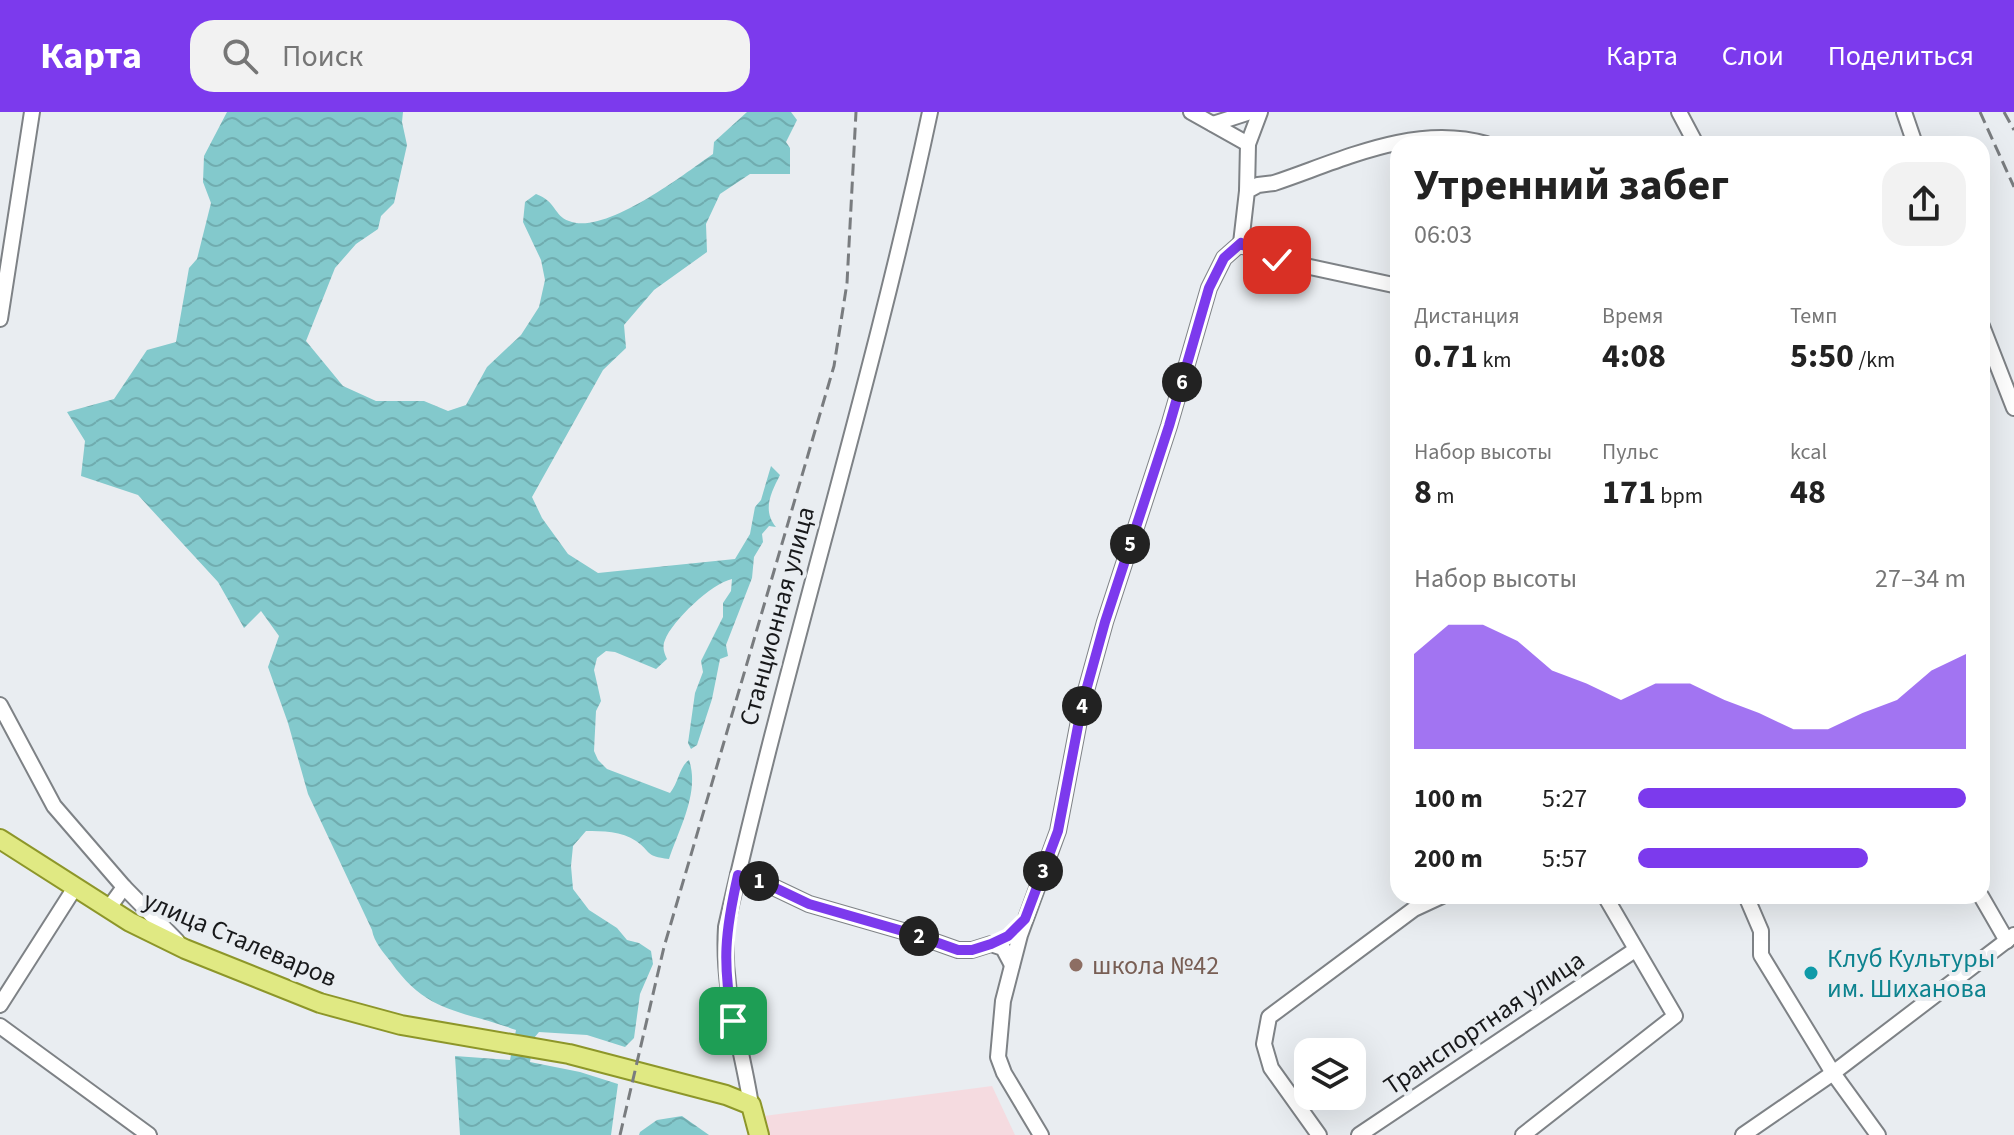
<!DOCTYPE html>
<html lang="ru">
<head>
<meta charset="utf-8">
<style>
	body { margin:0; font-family:"Source Sans 3",sans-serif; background:#f2f2f2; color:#222; height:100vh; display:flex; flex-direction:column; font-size:30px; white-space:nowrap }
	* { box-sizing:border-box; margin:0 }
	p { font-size:26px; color:#767676 }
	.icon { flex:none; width:44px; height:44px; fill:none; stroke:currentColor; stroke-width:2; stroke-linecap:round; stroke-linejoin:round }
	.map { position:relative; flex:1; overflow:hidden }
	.details { position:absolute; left:1390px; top:24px; width:600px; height:768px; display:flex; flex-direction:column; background:#fff; border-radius:24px; box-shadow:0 8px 32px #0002 }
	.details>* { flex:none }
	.fabs { position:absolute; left:1294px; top:926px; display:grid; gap:16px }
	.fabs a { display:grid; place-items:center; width:72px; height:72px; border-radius:16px; background:#fff; box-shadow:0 8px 32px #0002; font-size:40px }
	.pin { position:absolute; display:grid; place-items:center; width:68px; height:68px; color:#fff; margin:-34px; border-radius:16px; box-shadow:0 4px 12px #0006 }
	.km { position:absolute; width:40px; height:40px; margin:-20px; border-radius:50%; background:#222; color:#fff; font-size:22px; line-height:40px; text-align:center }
	.round { display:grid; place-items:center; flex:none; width:84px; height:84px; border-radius:24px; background:#f2f2f2 }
	.overview { display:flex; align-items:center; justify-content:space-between; height:136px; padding:0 24px }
	h1 { font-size:44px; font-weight:700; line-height:60px }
	.figures { display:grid; grid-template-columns:repeat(3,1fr); gap:12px; height:136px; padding:8px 24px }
	.figures div { display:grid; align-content:center }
	.figures b { font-size:34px; font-weight:700 }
	.figures small { font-size:22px; font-weight:400 }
	.figures p { font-size:22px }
	.chart { height:224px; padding:16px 24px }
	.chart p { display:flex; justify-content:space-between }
	.chart svg { width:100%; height:144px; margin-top:8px; fill:#7c3aed; opacity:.7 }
	ul { padding:0 24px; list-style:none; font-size:26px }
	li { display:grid; grid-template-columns:128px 96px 1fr; align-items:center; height:60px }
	li i { height:20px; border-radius:10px; background:#7c3aed }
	header { display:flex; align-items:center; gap:48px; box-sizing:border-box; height:112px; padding:0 40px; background:#7c3aed; color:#fff }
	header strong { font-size:38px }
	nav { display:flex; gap:44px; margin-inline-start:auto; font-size:28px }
	.search { width:560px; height:72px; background:#f2f2f2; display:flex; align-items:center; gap:20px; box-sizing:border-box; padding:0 28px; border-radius:24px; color:#767676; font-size:30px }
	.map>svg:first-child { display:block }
</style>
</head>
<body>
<header>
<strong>Карта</strong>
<div class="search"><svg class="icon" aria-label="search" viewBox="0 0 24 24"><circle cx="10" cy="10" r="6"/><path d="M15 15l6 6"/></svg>Поиск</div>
<nav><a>Карта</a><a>Слои</a><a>Поделиться</a></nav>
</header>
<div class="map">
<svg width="2014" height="1023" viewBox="0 0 2014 1023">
	<defs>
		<pattern id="water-waves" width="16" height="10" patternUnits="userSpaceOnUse" patternTransform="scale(2)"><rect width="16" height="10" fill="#83c9cc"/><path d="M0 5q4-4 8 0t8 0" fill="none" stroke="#70acaf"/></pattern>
	</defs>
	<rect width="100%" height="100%" fill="#e9edf1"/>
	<polygon fill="#f5dbe0" points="992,974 1015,1023 769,1023 764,1004"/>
	<g fill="url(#water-waves)">
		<path d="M227,0H403L402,10L407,33L394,91L381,104L378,117L356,132L335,156L306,229L343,274L376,289H424L448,299L466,293L487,255L521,223L539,195L545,168L541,148L523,110L525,90L536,82C556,89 554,104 569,109C605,124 684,62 713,42L714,30L747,0H791L797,8L786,30L790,36V62H750L720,82L706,112L707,140L654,178L624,213L626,236L603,258L532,385L542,406L568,442L598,461L735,447L750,422L755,395L761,388L771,354L780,363C771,381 762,398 776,415L769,414L762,422L763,430L754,445L752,466L726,533L728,544L720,547L712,587L697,633L691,637L688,631L695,581L703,560L701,549L723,505V491L731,479L732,467C712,471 672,509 665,528C662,535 664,541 667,547L656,557L615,540L606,539L597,546L594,558L601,589L596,599L594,639L598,648L607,657L670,681C679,670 679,655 689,648C700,680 679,717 669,747C644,744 652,740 636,729C622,719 602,719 586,719L573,734L571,754L573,777L589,798L617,816L627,828L639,831L651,839L653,852L640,882L634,926L625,935L587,923L539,920L534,926L530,950L580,960L618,972L611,1023H460L455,944L510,948L516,918C462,898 427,902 391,850C383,840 374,830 372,818L308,682L288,611L268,555L279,524L261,499L244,516L218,470L138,383L81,364L85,329L67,300L114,287L147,238L176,230L189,156L197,147L211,91L203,70L204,44Z"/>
		<polygon points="682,1004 709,1023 639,1023 640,1020 657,1008"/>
	</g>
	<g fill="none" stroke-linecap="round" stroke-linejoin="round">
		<defs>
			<g id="minor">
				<polyline points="1191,0 1248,32"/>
				<polyline points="1679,0 1696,32"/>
				<polyline points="1904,0 1915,32"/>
				<polyline points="1213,12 1250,0"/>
				<polyline points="1247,79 1248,32 1260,0"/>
				<path d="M1241,131L1247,79L1258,73L1274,71C1340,49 1415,11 1486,32"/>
				<polyline points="0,207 32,0"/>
				<polyline points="1982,214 2014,296"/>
				<polyline points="0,593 54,694 124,775 108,797"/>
				<polyline points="738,763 767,772 809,792 913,822 958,838 972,838 991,832 1003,836 1012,853"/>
				<polyline points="124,775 177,829"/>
				<polyline points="1746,784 1761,819 1761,843 1833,961 1878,1023"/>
				<polyline points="1981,784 2007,829"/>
				<polyline points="0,893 74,777"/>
				<polyline points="0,914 149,1023"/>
				<path d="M751,993C741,929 722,881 726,815C787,542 872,274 930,0"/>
				<polyline points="1041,1023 1004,961 998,945 1003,889 1020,823 1058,719 1082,593 1105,510 1169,314 1209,176 1224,146 1241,131 1259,144 1398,174"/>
				<polyline points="1319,1023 1271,956 1264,932 1269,905 1414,797 1442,784"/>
				<polyline points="1359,1023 1635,838"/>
				<polyline points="1523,1023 1675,904 1605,784"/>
				<polyline points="1743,1023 1833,961 2014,823"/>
			</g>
			<polyline id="major" points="0,727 130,810 185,837 320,891 401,913 569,942 726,983 751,993 759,1023"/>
		</defs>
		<use href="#minor" stroke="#7e8286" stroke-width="18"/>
		<use href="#major" stroke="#8d9629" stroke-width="22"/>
		<use href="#minor" stroke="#fff" stroke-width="14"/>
		<use href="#major" stroke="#e0e983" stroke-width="18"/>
		<g stroke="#797c7f" stroke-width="3" stroke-dasharray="12 6" stroke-linecap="butt">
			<polyline points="1980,0 2014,75"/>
			<polyline points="2004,0 2014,18"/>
			<polyline points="620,1023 664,835 834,254 847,171 856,0"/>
		</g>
	</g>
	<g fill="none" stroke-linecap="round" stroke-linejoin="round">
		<defs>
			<path id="route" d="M733,909C722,851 725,820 738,763L767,772L809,792L913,822L958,838H972L991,832L1008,824L1025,807L1058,719L1082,593L1105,510L1169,314L1209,176L1224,146L1241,131L1259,144L1277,148"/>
		</defs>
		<use href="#route" stroke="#fff" stroke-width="16"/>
		<use href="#route" stroke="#7c3aed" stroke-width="10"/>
	</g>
	<circle fill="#8d6e63" stroke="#e9edf1" stroke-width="3" cx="1076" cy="853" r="8"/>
	<circle fill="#0f9aa8" stroke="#e9edf1" stroke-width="3" cx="1811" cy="861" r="8"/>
	<g text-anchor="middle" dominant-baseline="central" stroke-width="8" stroke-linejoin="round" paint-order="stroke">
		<g font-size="26" fill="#18191b" stroke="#e9edf1">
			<text transform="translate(777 504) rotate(-75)">Станционная улица</text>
			<text transform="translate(240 827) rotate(23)">улица Сталеваров</text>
			<text transform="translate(1484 911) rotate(-34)">Транспортная улица</text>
		</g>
		<g font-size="26" fill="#0d838f" stroke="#e9edf1" text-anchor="start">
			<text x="1827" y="846">Клуб Культуры<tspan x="1827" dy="30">им. Шиханова</tspan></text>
		</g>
		<g font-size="26" fill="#785e54" stroke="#e9edf1" text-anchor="start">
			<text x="1092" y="853">школа №42</text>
		</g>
	</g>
</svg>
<div class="fabs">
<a><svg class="icon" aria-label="layers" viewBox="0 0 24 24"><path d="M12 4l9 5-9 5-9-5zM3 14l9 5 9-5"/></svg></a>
</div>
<div class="pin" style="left:733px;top:909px;background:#1e9e55"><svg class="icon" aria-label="arrive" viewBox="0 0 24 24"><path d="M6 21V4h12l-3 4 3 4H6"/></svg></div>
<div class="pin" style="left:1277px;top:148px;background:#d93025"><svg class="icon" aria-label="check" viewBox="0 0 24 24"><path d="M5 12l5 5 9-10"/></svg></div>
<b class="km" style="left:759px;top:769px">1</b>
<b class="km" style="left:919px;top:824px">2</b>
<b class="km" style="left:1043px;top:759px">3</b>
<b class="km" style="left:1082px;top:594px">4</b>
<b class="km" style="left:1130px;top:432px">5</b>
<b class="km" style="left:1182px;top:270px">6</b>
<section class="details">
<div class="overview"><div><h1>Утренний забег</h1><p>06:03</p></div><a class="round"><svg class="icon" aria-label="share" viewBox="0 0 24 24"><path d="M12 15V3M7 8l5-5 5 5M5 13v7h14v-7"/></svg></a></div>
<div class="figures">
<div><p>Дистанция</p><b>0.71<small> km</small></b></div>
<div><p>Время</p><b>4:08</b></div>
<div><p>Темп</p><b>5:50<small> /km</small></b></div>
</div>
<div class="figures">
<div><p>Набор высоты</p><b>8<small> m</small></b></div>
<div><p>Пульс</p><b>171<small> bpm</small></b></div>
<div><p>kcal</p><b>48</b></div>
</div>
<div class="chart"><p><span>Набор высоты</span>27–34 m</p>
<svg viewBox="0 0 160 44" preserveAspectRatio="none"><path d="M0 44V15L10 6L20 6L30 11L40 20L50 24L60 29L70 24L80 24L90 29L100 33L110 38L120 38L130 33L140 29L150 20L160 15V44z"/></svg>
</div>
<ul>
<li><b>100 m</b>5:27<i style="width:100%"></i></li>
<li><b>200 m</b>5:57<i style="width:70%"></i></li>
</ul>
</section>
</div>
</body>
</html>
